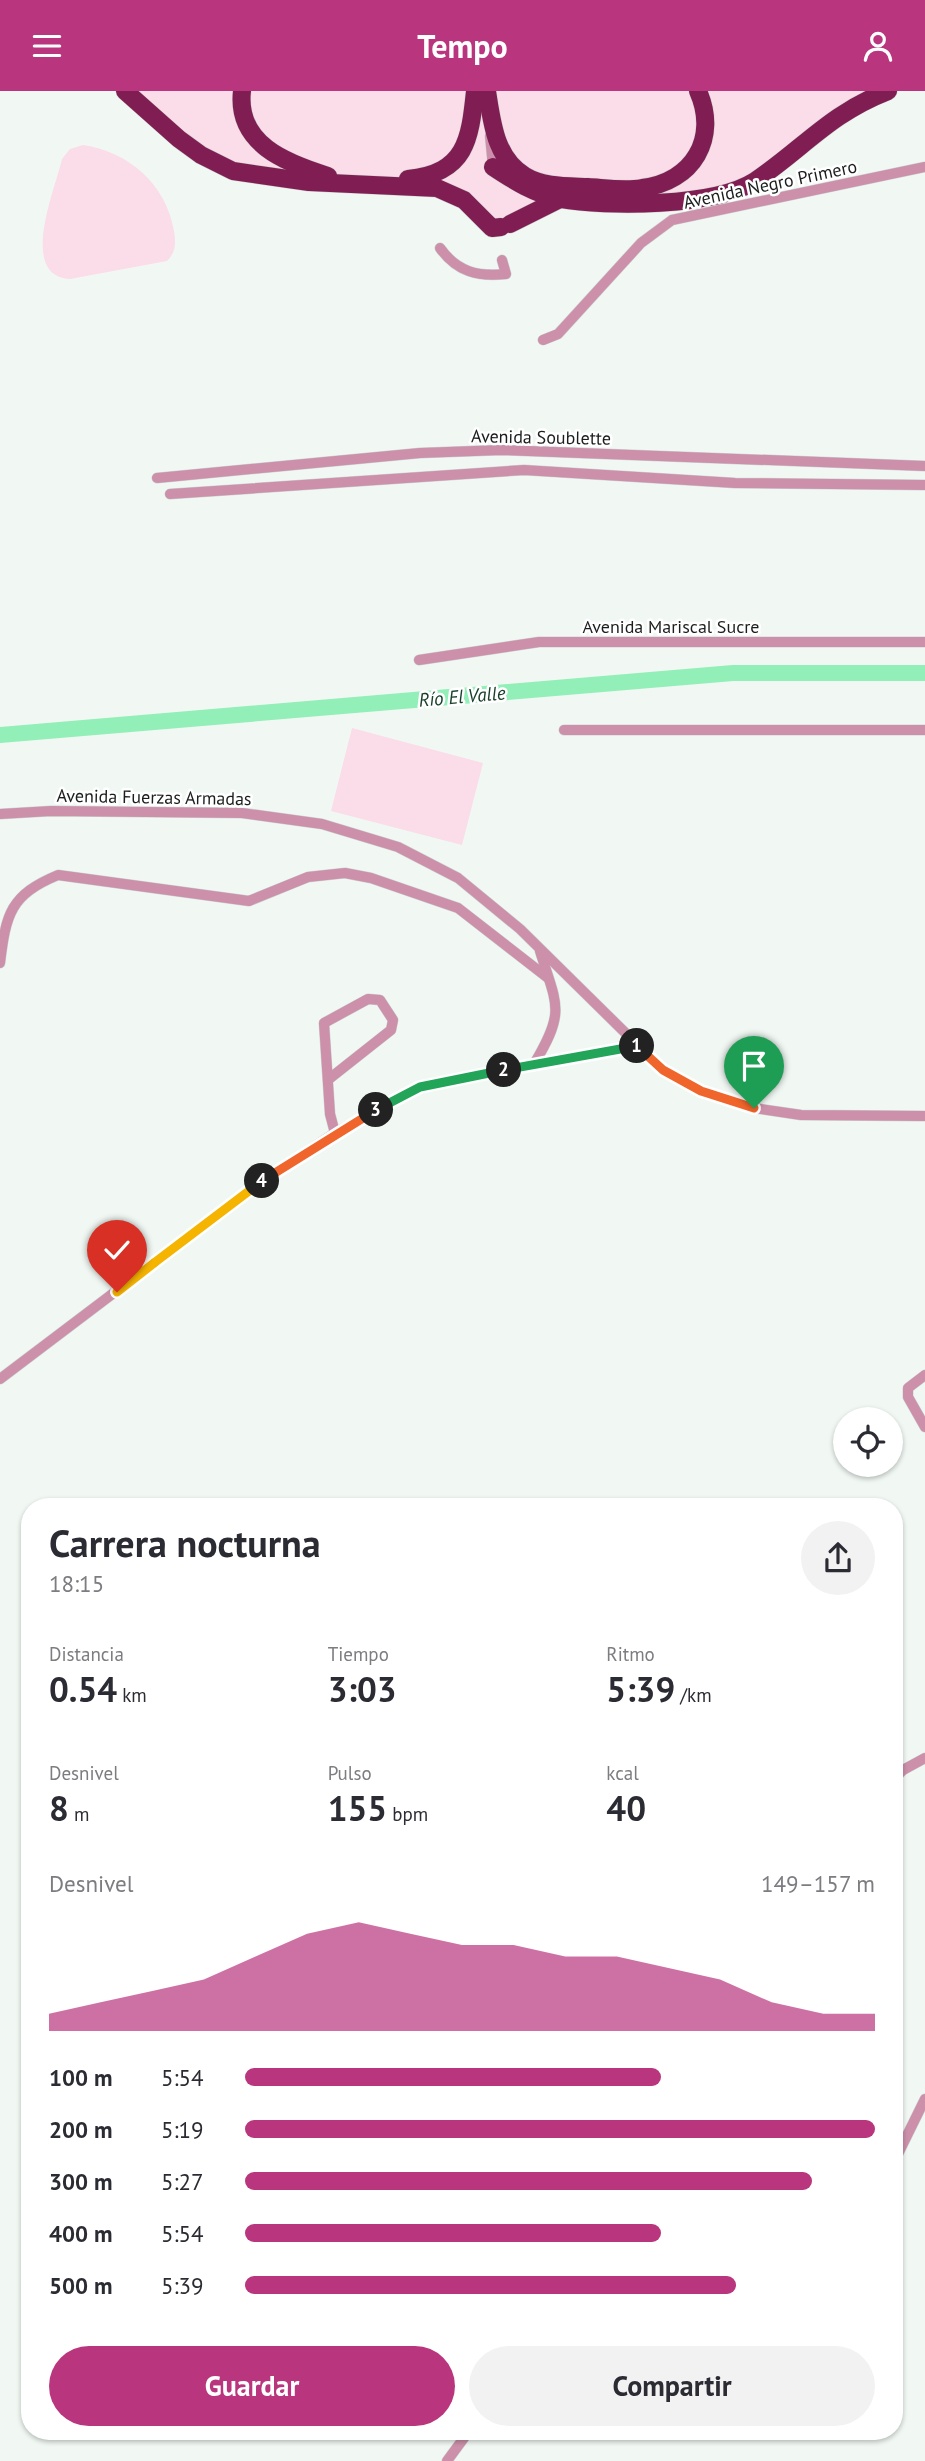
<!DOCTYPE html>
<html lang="es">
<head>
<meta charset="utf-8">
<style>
	body { margin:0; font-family:"PT Sans",sans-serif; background:#f2f2f3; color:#2b2b33; height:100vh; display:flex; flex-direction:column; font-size:26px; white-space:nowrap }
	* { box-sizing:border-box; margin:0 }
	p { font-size:23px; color:#7c7c81 }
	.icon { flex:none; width:38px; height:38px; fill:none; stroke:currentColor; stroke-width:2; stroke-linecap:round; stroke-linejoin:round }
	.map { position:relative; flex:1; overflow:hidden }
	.panel { position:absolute; left:21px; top:1407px; width:882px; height:942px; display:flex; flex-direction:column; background:#fff; border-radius:28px; box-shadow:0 2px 5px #0004 }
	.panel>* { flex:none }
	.tools { position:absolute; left:833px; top:1316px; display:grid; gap:14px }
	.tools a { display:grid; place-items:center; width:70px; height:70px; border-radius:50%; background:#fff; box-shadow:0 2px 5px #0004; font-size:35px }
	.pin { position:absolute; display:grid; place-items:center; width:60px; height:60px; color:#fff; margin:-72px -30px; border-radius:50% 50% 50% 0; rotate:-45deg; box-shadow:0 0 7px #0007 }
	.pin .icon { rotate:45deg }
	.km { position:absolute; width:35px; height:35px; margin:-18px; border-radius:50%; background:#222; color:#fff; font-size:19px; line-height:35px; text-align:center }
	.round { display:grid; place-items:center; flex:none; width:74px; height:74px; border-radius:37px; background:#f2f2f3 }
	.overview { display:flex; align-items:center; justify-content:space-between; height:119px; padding:0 28px }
	h1 { font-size:38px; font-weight:800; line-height:52px }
	.metrics { display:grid; grid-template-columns:repeat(3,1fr); gap:10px; height:119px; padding:7px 28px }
	.metrics div { display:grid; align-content:center }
	.metrics b { font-size:35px; font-weight:800 }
	.metrics small { font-size:19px; font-weight:400 }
	.metrics p { font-size:19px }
	.chart { height:196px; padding:14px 28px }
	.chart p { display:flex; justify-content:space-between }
	.chart svg { width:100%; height:126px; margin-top:7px; fill:#b9367e; opacity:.7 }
	.cta { display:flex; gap:14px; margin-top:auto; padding:14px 28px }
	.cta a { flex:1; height:80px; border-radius:42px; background:#b9367e; color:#fff; font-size:28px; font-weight:800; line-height:80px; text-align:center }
	.cta a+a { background:#f2f2f3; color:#2b2b33 }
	ul { padding:0 28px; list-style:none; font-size:23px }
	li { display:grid; grid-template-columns:112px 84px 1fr; align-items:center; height:52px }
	li i { height:18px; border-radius:9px; background:#b9367e }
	header { display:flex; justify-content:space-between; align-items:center; height:91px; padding:0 28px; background:#b9367e; color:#fff; font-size:32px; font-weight:800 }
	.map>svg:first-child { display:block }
</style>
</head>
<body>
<header><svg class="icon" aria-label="menu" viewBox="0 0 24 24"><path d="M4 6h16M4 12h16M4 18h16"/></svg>Tempo<svg class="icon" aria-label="person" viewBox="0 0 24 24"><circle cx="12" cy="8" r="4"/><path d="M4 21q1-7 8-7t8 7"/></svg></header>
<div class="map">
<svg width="925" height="2370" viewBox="0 0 925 2370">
	<rect width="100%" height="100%" fill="#f1f8f3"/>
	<g fill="#fbdce9">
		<polygon points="125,0 888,0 755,90 716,105 560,108 501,136 464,109 233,80"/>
		<path d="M83,54C129,61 166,93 174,140C176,152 176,161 167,170L70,188C18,185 55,99 62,68L70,58Z"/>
		<polygon points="352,637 483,672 462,754 331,720"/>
	</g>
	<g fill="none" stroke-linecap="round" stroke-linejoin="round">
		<polyline stroke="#92efb8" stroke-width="16" points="0,644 733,582 925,582"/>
		<defs>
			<g id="street">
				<polyline points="490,45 493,76"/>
				<path d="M440,157C457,181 478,186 506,183L502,169"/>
				<polyline points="543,249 558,243 641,152 672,129 925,76"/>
				<polyline points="157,387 420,362 502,359 925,375"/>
				<polyline points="170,403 524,379 735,392 925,394"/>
				<polyline points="419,569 539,551 925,551"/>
				<polyline points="564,639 925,639"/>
				<polyline points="0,723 51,720 242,722 322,733 398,756 458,787 520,838 663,979 701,1000 754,1017 801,1024 925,1025"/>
				<path d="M0,872C6,823 10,804 58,784L249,810L308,786L345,782L371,787L458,817L548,887"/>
				<path d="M534,973C566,920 557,915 540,860"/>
				<polyline points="329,988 391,939 393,929 380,909 368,908 324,932 330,1023 335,1042"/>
				<polyline points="925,1284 908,1297 908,1306 925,1336"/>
				<polyline points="0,1288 259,1092 335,1042 420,996 637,955"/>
				<polyline points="894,1688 903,1679 925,1667"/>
				<polyline points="894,2071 925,2008"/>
				<polyline points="447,2370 469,2340"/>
			</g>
			<g id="highway">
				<polyline points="125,0 179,48 201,64 233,80 309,91 437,97 464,109 492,137 501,136"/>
				<path d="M242,0C236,53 286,72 328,85"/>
				<path d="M487,0C492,31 495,67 525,85C543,96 568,95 588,96C605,97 625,100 642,97C693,91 719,47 698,0"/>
				<path d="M493,76C514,90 535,103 560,108C607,116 715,116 755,90C804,57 829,23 888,0"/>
				<path d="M408,88C466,82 470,49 475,0"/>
				<polyline points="510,133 560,108"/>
			</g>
		</defs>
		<use href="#street" stroke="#cfd5d1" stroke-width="11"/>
		<use href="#highway" stroke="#cfd5d1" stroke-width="19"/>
		<use href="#street" stroke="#cc90ab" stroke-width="10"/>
		<use href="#highway" stroke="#801e54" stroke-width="18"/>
	</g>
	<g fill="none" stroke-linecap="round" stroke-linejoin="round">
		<defs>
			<polyline id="split-1" points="637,955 663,979 701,1000 754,1017"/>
			<polyline id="split-2" points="504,979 637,955"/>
			<polyline id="split-3" points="376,1019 420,996 504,979"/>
			<polyline id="split-4" points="262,1090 376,1019"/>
			<polyline id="split-5" points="154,1172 262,1090"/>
			<polyline id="split-6" points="117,1201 154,1172"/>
		</defs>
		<use href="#split-1" stroke="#fff" stroke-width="14"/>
		<use href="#split-2" stroke="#fff" stroke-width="14"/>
		<use href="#split-3" stroke="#fff" stroke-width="14"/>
		<use href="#split-4" stroke="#fff" stroke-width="14"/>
		<use href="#split-5" stroke="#fff" stroke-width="14"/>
		<use href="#split-6" stroke="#fff" stroke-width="14"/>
		<use href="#split-1" stroke="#f0652b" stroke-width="9"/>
		<use href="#split-2" stroke="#22a559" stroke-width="9"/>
		<use href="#split-3" stroke="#22a559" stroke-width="9"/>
		<use href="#split-4" stroke="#f0652b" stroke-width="9"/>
		<use href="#split-5" stroke="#f5b400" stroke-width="9"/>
		<use href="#split-6" stroke="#f5b400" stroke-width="9"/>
	</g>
	<g text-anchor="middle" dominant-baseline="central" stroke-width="5" stroke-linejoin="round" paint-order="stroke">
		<g font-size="18" fill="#1b1e1c" stroke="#fff">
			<text transform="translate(770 93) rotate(-12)">Avenida Negro Primero</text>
			<text transform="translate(541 346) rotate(1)">Avenida Soublette</text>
			<text x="671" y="535">Avenida Mariscal Sucre</text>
			<text transform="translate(154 706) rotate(1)">Avenida Fuerzas Armadas</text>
		</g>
		<g font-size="19" font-style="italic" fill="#18402a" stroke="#fff">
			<text transform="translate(462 605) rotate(-5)">Río El Valle</text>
		</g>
	</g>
</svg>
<div class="tools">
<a><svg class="icon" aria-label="locate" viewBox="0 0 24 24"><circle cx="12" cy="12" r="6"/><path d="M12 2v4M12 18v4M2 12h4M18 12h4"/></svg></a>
</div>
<div class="pin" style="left:754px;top:1017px;background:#1e9e55"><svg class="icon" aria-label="arrive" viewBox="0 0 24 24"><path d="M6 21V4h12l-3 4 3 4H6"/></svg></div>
<div class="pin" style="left:117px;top:1201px;background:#d93025"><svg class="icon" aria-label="check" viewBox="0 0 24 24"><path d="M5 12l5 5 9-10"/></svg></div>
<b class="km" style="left:637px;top:955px">1</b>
<b class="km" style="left:504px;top:979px">2</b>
<b class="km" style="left:376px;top:1019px">3</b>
<b class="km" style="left:262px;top:1090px">4</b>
<section class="panel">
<div class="overview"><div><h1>Carrera nocturna</h1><p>18:15</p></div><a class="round"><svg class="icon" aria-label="share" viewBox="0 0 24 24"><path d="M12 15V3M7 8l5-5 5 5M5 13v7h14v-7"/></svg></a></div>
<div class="metrics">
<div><p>Distancia</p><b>0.54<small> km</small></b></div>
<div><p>Tiempo</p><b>3:03</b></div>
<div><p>Ritmo</p><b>5:39<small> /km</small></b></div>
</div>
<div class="metrics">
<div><p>Desnivel</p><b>8<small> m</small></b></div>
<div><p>Pulso</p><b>155<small> bpm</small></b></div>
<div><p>kcal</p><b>40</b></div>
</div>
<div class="chart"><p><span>Desnivel</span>149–157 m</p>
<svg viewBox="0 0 160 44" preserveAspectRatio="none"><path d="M0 44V38L10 34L20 30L30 26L40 18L50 10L60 6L70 10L80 14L90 14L100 18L110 18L120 22L130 26L140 34L150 38L160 38V44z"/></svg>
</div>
<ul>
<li><b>100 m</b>5:54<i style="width:66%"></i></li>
<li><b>200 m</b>5:19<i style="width:100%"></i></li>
<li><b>300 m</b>5:27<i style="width:90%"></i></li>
<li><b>400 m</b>5:54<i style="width:66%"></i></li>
<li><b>500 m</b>5:39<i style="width:78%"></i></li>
</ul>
<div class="cta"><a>Guardar</a><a>Compartir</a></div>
</section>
</div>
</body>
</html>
